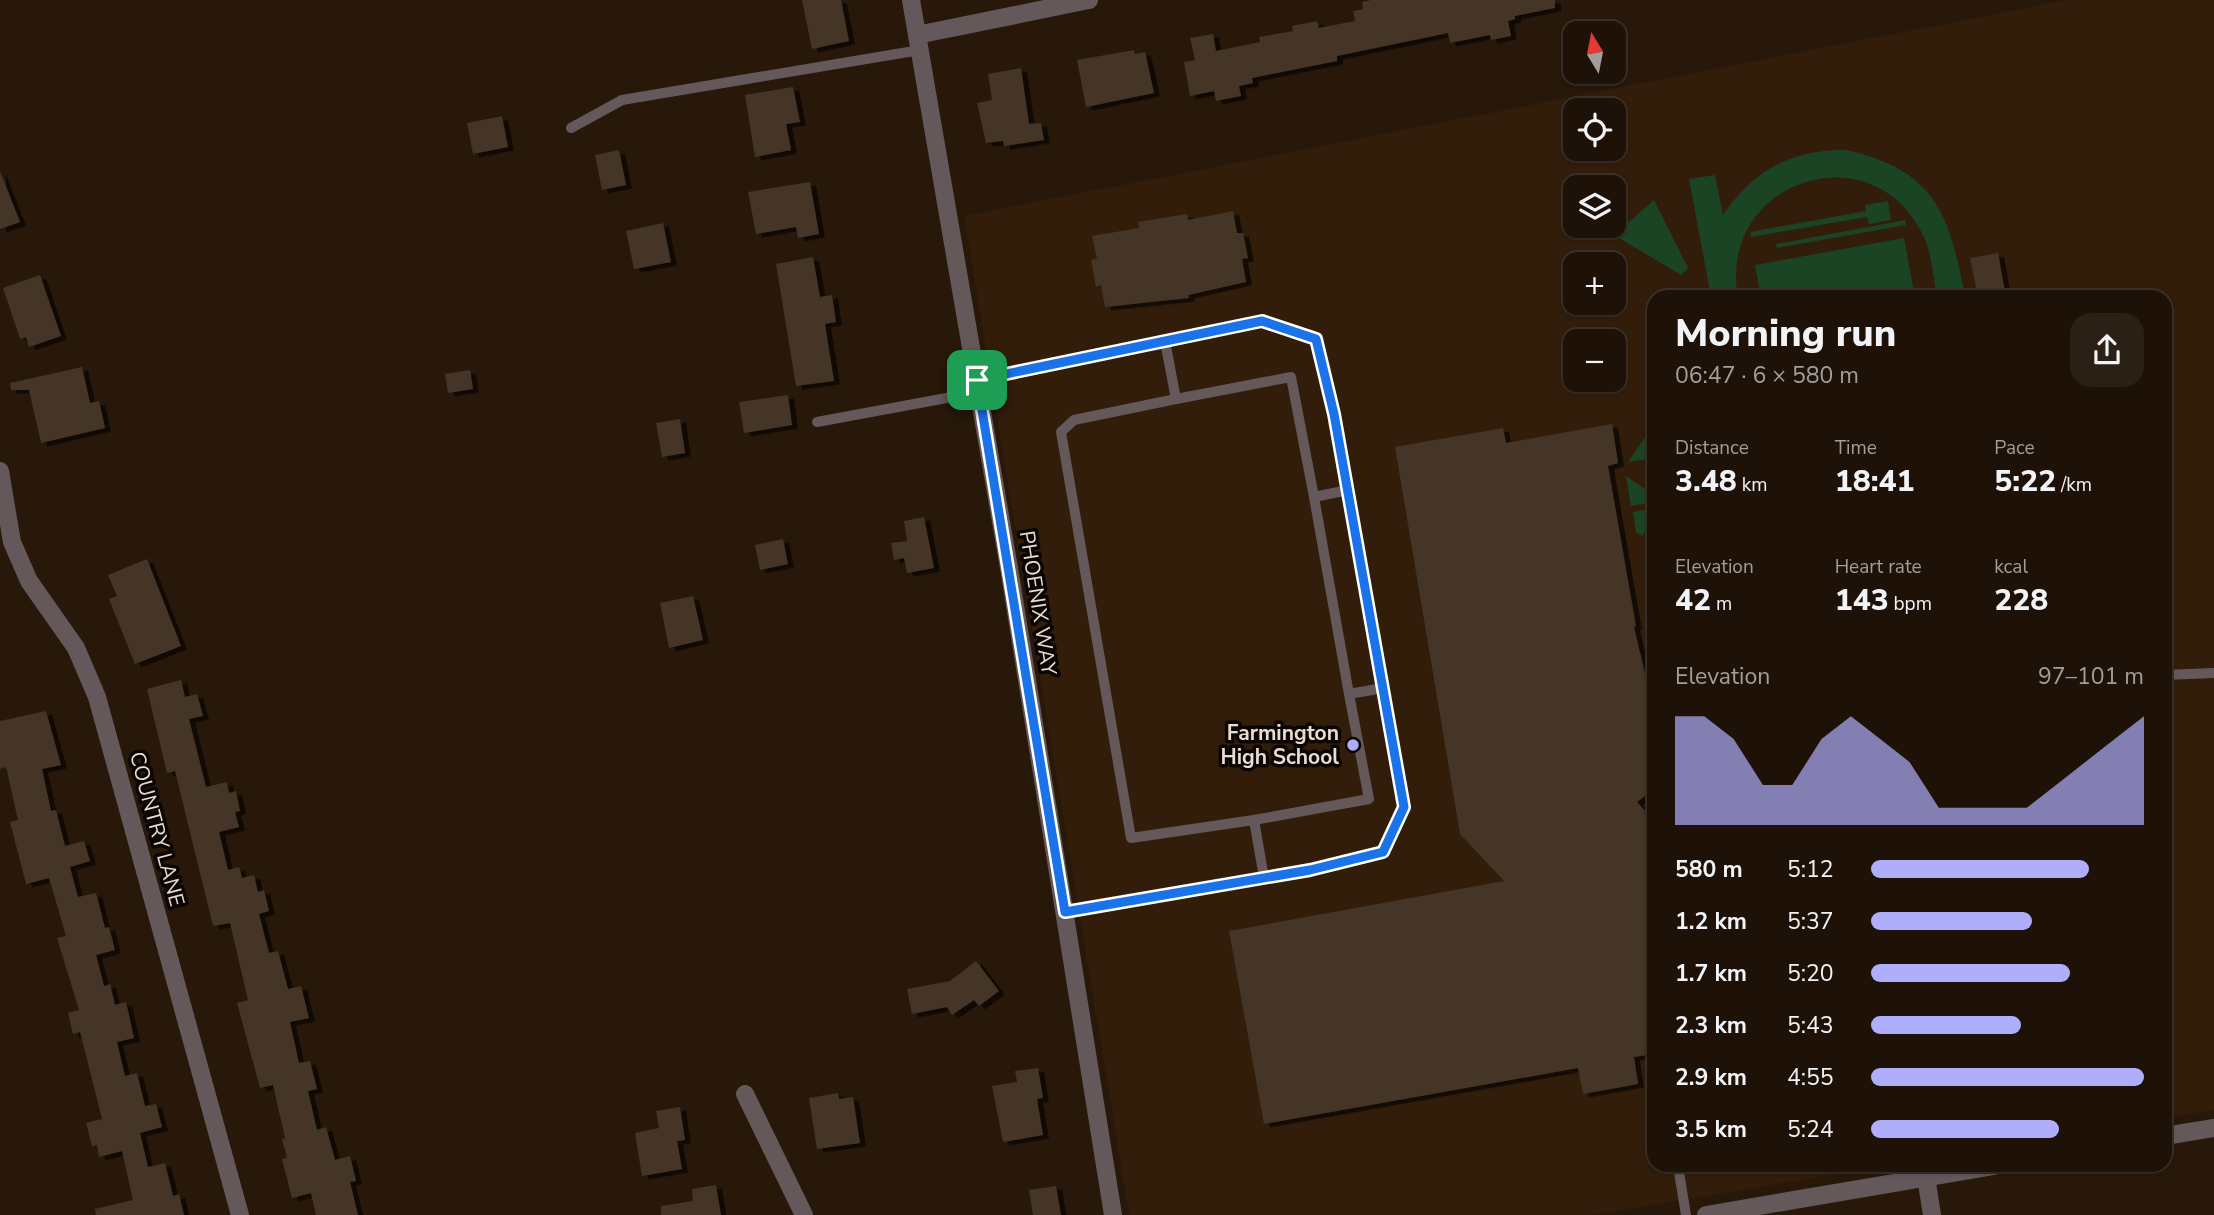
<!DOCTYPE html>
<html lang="en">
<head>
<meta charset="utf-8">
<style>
	body { margin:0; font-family:"Nunito Sans",sans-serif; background:#2b2016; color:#f1f3f6; height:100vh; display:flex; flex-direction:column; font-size:26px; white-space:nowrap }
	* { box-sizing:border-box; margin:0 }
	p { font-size:23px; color:#a19e9c }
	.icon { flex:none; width:38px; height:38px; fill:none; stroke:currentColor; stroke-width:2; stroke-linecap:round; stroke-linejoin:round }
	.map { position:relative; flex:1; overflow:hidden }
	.side { position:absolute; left:1647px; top:290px; width:525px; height:882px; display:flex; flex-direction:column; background:#1e1208; border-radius:21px; box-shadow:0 2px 5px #0004,0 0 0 2px #3c3229 }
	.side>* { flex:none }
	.needle { width:46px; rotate:350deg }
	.tools { position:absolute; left:1563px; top:21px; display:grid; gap:14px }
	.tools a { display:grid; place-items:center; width:63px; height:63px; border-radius:14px; background:#1e1208; box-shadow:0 2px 5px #0004,0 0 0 2px #3c3229; font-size:35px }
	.pin { position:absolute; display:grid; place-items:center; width:60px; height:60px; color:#fff; margin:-30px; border-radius:14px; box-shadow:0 4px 10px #0006 }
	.round { display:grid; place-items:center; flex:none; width:74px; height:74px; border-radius:21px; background:#2b2016 }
	.headline { display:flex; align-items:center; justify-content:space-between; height:119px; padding:0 28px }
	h1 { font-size:38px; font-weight:800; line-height:52px }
	.figures { display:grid; grid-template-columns:repeat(3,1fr); gap:10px; height:119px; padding:7px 28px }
	.figures div { display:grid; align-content:center }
	.figures b { font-size:30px; font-weight:800 }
	.figures small { font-size:19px; font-weight:400 }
	.figures p { font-size:19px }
	.chart { height:196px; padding:14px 28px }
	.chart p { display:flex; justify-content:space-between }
	.chart svg { width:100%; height:126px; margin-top:7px; fill:#afaefa; opacity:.7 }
	ul { padding:0 28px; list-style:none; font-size:23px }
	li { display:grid; grid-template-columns:112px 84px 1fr; align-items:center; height:52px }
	li i { height:18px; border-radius:9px; background:#afaefa }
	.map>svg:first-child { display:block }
</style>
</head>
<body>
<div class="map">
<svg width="2214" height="1215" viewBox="0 0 2214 1215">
	<defs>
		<filter id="shadow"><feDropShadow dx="6" dy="3.5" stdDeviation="0" flood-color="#0009"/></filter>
	</defs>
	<rect width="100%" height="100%" fill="#28180a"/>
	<path fill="#321d0a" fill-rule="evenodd" d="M2067,0H2214V1110L2165,1118V298H1654V1166H1884L1591,1215H1129L964,216ZM1575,110H1614V149H1575ZM1575,187H1614V226H1575ZM1575,264H1614V303H1575ZM1575,341H1614V380H1575Z"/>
	<g fill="#1b4424">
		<path d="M1846,150C1936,170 1950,215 1965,297H1937C1933,277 1932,253 1923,235C1872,129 1717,181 1738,297H1711L1689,179L1715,175L1723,215C1753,171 1792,149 1846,150Z"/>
		<polygon points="1654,200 1688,268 1681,275 1614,235"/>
		<polygon points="1888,201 1891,220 1869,224 1867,217 1751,237 1750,232 1866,211 1865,205"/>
		<polygon points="1905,220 1906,225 1777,248 1776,244"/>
		<polygon points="1904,238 1915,297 1761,297 1755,265"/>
		<polygon points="1654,424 1654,458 1628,462"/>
		<polygon points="1626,476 1654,495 1654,502 1631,506"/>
		<polygon points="1654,508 1654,520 1642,536 1636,532 1633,512"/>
	</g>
	<g fill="#453425" filter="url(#shadow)">
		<polygon points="802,0 841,0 849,41 812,49"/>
		<polygon points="1371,0 1555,0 1555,8 1515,16 1515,19 1508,21 1511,36 1491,40 1490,35 1450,43 1448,33 1337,56 1337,61 1252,78 1253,83 1239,86 1241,96 1216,101 1214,91 1190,96 1184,62 1195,60 1190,38 1213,34 1216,51 1260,42 1259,37 1293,31 1292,26 1317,21 1319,28 1355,21 1353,11 1363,9 1362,2"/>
		<polygon points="1134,50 1135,54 1145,52 1154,93 1086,107 1077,60"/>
		<polygon points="1021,68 1029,124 1041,123 1044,140 1004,146 1003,141 986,143 977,103 992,100 988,74"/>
		<polygon points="793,87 800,122 786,124 791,150 755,157 745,95"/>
		<polygon points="502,116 508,147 473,154 467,123"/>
		<polygon points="619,150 626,185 602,190 595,155"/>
		<polygon points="0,171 20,222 0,229"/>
		<polygon points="810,182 819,234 798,238 796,227 756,234 748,192"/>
		<polygon points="1233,211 1237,233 1243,233 1248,258 1242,259 1246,282 1188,295 1189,298 1105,307 1101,285 1096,287 1091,260 1097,259 1092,236 1139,228 1138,222 1187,214 1188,220"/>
		<polygon points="663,223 671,262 634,269 626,231"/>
		<polygon points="1998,253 2006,298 1978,298 1970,258"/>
		<polygon points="813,257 820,297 832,295 836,322 825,324 834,381 796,386 776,264"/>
		<polygon points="40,275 61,336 29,347 26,337 20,339 3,288"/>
		<polygon points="82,367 90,403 99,401 105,428 41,443 29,390 11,390 10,383"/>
		<polygon points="470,370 473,389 448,393 445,374"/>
		<polygon points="788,395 792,425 744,433 739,402"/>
		<polygon points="680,419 685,453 662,457 656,423"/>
		<polygon points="1612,424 1618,463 1608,466 1636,626 1634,627 1654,712 1654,789 1637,802 1654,821 1654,1054 1634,1057 1638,1084 1583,1094 1578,1068 1264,1124 1229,931 1504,881 1460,834 1395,447 1503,428 1506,443"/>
		<polygon points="924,517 934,568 907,573 904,558 894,560 891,543 907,541 904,521"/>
		<polygon points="783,539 788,564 760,570 755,545"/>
		<polygon points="147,559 181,646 135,664 109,599 117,596 108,575"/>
		<polygon points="693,596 703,640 669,648 660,603"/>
		<polygon points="181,680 185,697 197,694 203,716 189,719 206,787 227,782 229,793 236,791 240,811 235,812 239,827 219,832 228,870 239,867 242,878 254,875 258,892 264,890 269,911 259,914 269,953 278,951 288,989 301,986 309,1018 290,1022 299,1063 310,1061 317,1089 308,1091 317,1130 326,1127 335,1160 350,1156 356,1181 350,1182 358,1215 316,1215 311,1193 292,1198 282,1159 287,1158 282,1139 285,1138 273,1085 260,1088 237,1003 248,1000 230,923 213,926 175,771 167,773 147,689"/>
		<polygon points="46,711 61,765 42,769 51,811 56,810 65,846 84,841 90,861 70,867 78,897 96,893 105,928 109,927 115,950 96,955 104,986 110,984 115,1005 126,1002 134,1038 117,1042 125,1076 137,1073 145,1106 156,1104 162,1127 140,1133 148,1167 165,1163 173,1196 179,1194 184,1215 96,1215 95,1209 133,1200 122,1151 99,1157 97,1145 92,1146 86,1123 102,1119 80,1032 73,1034 68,1013 79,1010 57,938 66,936 49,878 26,884 10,822 18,820 6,767 0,769 0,721"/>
		<polygon points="976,961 999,991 979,1006 974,1000 952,1015 947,1007 912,1014 907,989 950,981"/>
		<polygon points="1038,1068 1043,1098 1037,1099 1043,1135 1003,1142 992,1086 1017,1082 1015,1071"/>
		<polygon points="838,1093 839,1099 853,1097 860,1143 817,1149 809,1098"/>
		<polygon points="680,1107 685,1140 677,1141 682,1169 642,1176 635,1133 659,1128 656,1111"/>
		<polygon points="716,1185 721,1215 661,1215 661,1206 693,1201 692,1189"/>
		<polygon points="1056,1186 1061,1215 1033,1215 1029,1190"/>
	</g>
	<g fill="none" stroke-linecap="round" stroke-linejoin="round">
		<g stroke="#64585b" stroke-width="10">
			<polyline points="571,128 622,100 920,50"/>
			<polyline points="1165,341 1176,399 1074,420 1061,432 1131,838 1254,820 1264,878"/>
			<polyline points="977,380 1262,321 1316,339 1334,414 1404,807 1383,852 1310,870 1065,912"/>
			<polyline points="1176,399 1291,377 1314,497"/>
			<polyline points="817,422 979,392"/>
			<polyline points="1348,490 1314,497 1349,694 1383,688"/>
			<polyline points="2165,675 2214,673"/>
			<polyline points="1254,820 1369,799 1349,694"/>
			<polyline points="1678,1166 1686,1215"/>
		</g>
		<g stroke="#64585b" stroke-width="18">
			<polyline points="917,35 1089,0"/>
			<polyline points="0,471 12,542 29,581 76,648 97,697 240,1215"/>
			<polyline points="745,1094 804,1215"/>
			<polyline points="1926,1177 1932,1215"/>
		</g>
		<g stroke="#64585b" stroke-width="18">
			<polyline points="911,0 1009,568 1113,1215"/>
			<polyline points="2165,1136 2214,1128"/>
			<polyline points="1706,1215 1994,1166"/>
		</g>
	</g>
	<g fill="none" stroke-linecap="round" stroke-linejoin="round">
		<defs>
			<polygon id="route" points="1262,321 1316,339 1334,414 1404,807 1383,852 1310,870 1065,912 977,380"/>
		</defs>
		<use href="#route" stroke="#fff" stroke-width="14"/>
		<use href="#route" stroke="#1a73e8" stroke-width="9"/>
	</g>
	<circle fill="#afaefa" stroke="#0b0502" stroke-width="2.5" cx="1353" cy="745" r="7"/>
	<g text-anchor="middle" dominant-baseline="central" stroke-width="7" stroke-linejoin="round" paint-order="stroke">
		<g font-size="21" fill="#e8dcd3" stroke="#0b0502">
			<text transform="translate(1038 603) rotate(81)">PHOENIX WAY</text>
			<text transform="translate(157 829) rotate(75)">COUNTRY LANE</text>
		</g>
		<g font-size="21" font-weight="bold" fill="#e8dcd3" stroke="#0b0502" text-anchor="end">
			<text x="1339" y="733">Farmington<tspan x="1339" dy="24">High School</tspan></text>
		</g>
	</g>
</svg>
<div class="tools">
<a><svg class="needle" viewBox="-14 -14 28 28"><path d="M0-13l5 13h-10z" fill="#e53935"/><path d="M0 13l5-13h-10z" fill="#a19e9c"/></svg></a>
<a><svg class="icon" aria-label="locate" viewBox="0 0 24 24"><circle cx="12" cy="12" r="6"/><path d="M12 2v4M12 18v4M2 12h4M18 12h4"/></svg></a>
<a><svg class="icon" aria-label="layers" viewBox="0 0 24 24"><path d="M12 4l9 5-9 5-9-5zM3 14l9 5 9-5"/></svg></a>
<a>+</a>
<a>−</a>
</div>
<div class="pin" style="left:977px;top:380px;background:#1e9e55"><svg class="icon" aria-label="arrive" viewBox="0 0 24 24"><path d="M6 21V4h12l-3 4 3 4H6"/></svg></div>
<section class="side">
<div class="headline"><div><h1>Morning run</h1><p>06:47 · 6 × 580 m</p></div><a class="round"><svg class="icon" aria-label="share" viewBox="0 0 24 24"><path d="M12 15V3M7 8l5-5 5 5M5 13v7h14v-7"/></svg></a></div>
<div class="figures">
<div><p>Distance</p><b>3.48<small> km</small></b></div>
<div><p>Time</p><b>18:41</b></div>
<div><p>Pace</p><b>5:22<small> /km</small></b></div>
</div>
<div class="figures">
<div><p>Elevation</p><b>42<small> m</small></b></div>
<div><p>Heart rate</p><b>143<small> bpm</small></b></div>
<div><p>kcal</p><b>228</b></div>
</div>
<div class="chart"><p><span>Elevation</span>97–101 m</p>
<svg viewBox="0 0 160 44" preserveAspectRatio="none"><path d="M0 44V6L10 6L20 14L30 30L40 30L50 14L60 6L70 14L80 22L90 38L100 38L110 38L120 38L130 30L140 22L150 14L160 6V44z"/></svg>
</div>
<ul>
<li><b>580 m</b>5:12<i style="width:80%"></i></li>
<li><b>1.2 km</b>5:37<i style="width:59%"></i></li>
<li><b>1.7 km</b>5:20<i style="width:73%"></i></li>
<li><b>2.3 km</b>5:43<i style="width:55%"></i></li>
<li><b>2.9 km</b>4:55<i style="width:100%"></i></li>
<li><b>3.5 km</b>5:24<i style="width:69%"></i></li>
</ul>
</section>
</div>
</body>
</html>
